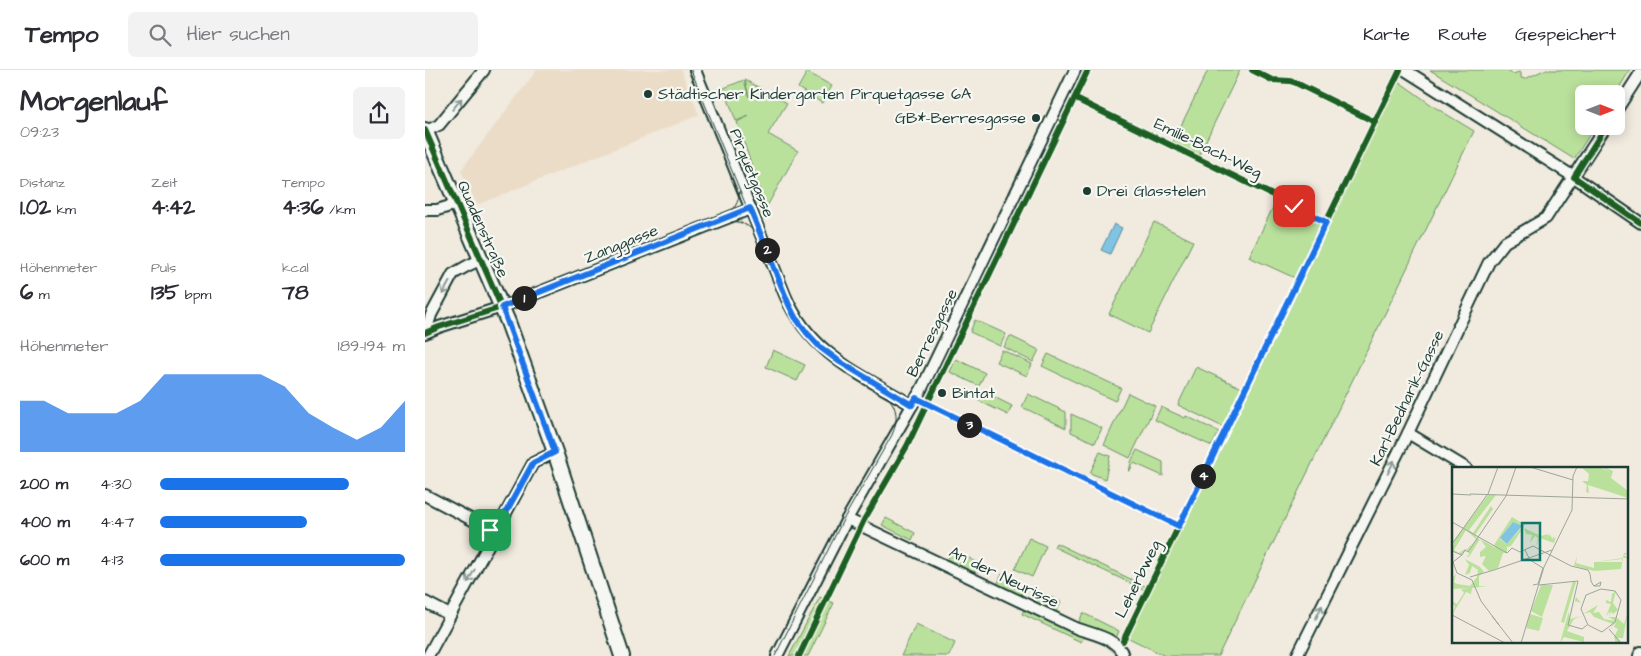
<!DOCTYPE html>
<html lang="de">
<head>
<meta charset="utf-8">
<style>
	body { margin:0; font-family:"Architects Daughter",sans-serif; background:#f2f2f3; color:#2b2b33; height:100vh; display:flex; flex-direction:column; font-size:19px; white-space:nowrap }
	* { box-sizing:border-box; margin:0 }
	p { font-size:16px; color:#7c7c81 }
	.icon { flex:none; width:28px; height:28px; fill:none; stroke:currentColor; stroke-width:2; stroke-linecap:round; stroke-linejoin:round }
	.map { position:relative; flex:1; overflow:hidden }
	.side { display:flex; flex-direction:column; background:#fff; width:425px }
	.side>* { flex:none }
	.needle { width:32px; rotate:90deg }
	.controls { position:absolute; left:1150px; top:15px; display:grid; gap:10px }
	.controls a { display:grid; place-items:center; width:50px; height:50px; border-radius:8px; background:#fff; box-shadow:0 2px 12px #0003; font-size:25px }
	.pin { position:absolute; display:grid; place-items:center; width:42px; height:42px; color:#fff; margin:-21px; border-radius:10px; box-shadow:0 2px 8px #0006 }
	.km { position:absolute; width:25px; height:25px; margin:-12px; border-radius:50%; background:#222; color:#fff; font-size:14px; line-height:25px; text-align:center }
	.round { display:grid; place-items:center; flex:none; width:52px; height:52px; border-radius:8px; background:#f2f2f3 }
	.head { display:flex; align-items:center; justify-content:space-between; height:85px; padding:0 20px }
	h1 { font-size:28px; font-weight:800; line-height:38px }
	.stats { display:grid; grid-template-columns:repeat(3,1fr); gap:8px; height:85px; padding:5px 20px }
	.stats div { display:grid; align-content:center }
	.stats b { font-size:21px; font-weight:800 }
	.stats small { font-size:14px; font-weight:400 }
	.stats p { font-size:14px }
	.chart { height:140px; padding:10px 20px }
	.chart p { display:flex; justify-content:space-between }
	.chart svg { width:100%; height:90px; margin-top:5px; fill:#1a73e8; opacity:.7 }
	ul { padding:0 20px; list-style:none; font-size:16px }
	li { display:grid; grid-template-columns:80px 60px 1fr; align-items:center; height:38px }
	li i { height:12px; border-radius:6px; background:#1a73e8 }
	header { display:flex; align-items:center; gap:30px; box-sizing:border-box; height:70px; padding:0 25px; background:#fff; border-bottom:1px solid #e1e1e2 }
	header strong { font-size:24px }
	nav { display:flex; gap:28px; margin-inline-start:auto; font-size:18px }
	.search { width:350px; height:45px; background:#f2f2f3; display:flex; align-items:center; gap:12px; box-sizing:border-box; padding:0 18px; border-radius:8px; color:#7c7c81; font-size:19px }
	main { display:flex; flex:1; min-height:0 }
	.map>svg:first-child { display:block }
</style>
</head>
<body>
<header>
<strong>Tempo</strong>
<div class="search"><svg class="icon" aria-label="search" viewBox="0 0 24 24"><circle cx="10" cy="10" r="6"/><path d="M15 15l6 6"/></svg>Hier suchen</div>
<nav><a>Karte</a><a>Route</a><a>Gespeichert</a></nav>
</header>
<main>
<section class="side">
<div class="head"><div><h1>Morgenlauf</h1><p>09:23</p></div><a class="round"><svg class="icon" aria-label="share" viewBox="0 0 24 24"><path d="M12 15V3M7 8l5-5 5 5M5 13v7h14v-7"/></svg></a></div>
<div class="stats">
<div><p>Distanz</p><b>1.02<small> km</small></b></div>
<div><p>Zeit</p><b>4:42</b></div>
<div><p>Tempo</p><b>4:36<small> /km</small></b></div>
</div>
<div class="stats">
<div><p>Höhenmeter</p><b>6<small> m</small></b></div>
<div><p>Puls</p><b>135<small> bpm</small></b></div>
<div><p>kcal</p><b>78</b></div>
</div>
<div class="chart"><p><span>Höhenmeter</span>189–194 m</p>
<svg viewBox="0 0 160 44" preserveAspectRatio="none"><path d="M0 44V19L10 19L20 25L30 25L40 25L50 19L60 6L70 6L80 6L90 6L100 6L110 12L120 25L130 32L140 38L150 32L160 19V44z"/></svg>
</div>
<ul>
<li><b>200 m</b>4:30<i style="width:77%"></i></li>
<li><b>400 m</b>4:47<i style="width:60%"></i></li>
<li><b>600 m</b>4:13<i style="width:100%"></i></li>
</ul>
</section>
<div class="map">
<svg width="1216" height="586" viewBox="0 0 1216 586">
	<rect width="100%" height="100%" fill="#f1eade"/>
	<filter id="ink" filterUnits="userSpaceOnUse"><feTurbulence type="fractalNoise" baseFrequency=".02" numOctaves="2"/><feDisplacementMap in="SourceGraphic" scale="10" xChannelSelector="R" yChannelSelector="G"/><feConvolveMatrix kernelMatrix="1 2 1 2 8 2 1 2 1" color-interpolation-filters="sRGB"/></filter>
	<g filter="url(#ink)">
		<polygon fill="#ebdcc7" points="112,0 256,0 274,45 52,135 36,100"/>
		<g fill="#bae19c" stroke="#6c8f68">
			<polygon points="783,0 815,0 774,85 748,72"/>
			<polygon points="1005,0 1079,0 1088,4 1094,2 1096,3 1096,8 1100,9 1119,0 1205,0 1190,24 1159,24 1159,56 1170,56 1149,89"/>
			<polygon points="382,2 407,16 397,33 373,18"/>
			<polygon points="319,10 324,27 320,10 362,33 343,64 373,81 341,138 312,52 324,46 311,51 299,18"/>
			<polygon points="973,11 1011,38 1049,61 793,586 740,586 702,567"/>
			<polygon points="851,131 896,152 870,208 824,187"/>
			<polygon points="729,152 768,171 723,263 684,244"/>
			<polygon points="550,250 581,264 575,276 545,262"/>
			<polygon points="585,266 614,280 608,292 579,277"/>
			<polygon points="348,280 380,295 372,311 341,297"/>
			<polygon points="577,280 607,294 602,306 571,292"/>
			<polygon points="623,284 696,318 690,331 617,296"/>
			<polygon points="531,289 560,303 554,316 525,302"/>
			<polygon points="771,297 817,318 798,357 753,335"/>
			<polygon points="557,321 587,336 583,345 552,330"/>
			<polygon points="703,323 730,336 705,388 679,375"/>
			<polygon points="603,324 641,342 641,358 597,337"/>
			<polygon points="736,337 760,348 761,346 794,362 787,376 730,350"/>
			<polygon points="646,344 677,358 670,373 646,362"/>
			<polygon points="712,380 738,392 738,406 709,393 704,402 706,392"/>
			<polygon points="675,382 685,386 680,409 665,403"/>
			<polygon points="461,448 490,463 487,470 457,455"/>
			<polygon points="604,468 621,476 607,507 590,499"/>
			<polygon points="631,473 722,517 720,520 629,477"/>
			<polygon points="527,480 554,493 549,504 522,491"/>
			<polygon points="577,504 602,516 597,524 591,524 572,515"/>
			<polygon points="609,519 636,532 631,543 604,530"/>
			<polygon points="395,527 399,529 372,586 364,586"/>
			<polygon points="403,531 409,533 383,586 377,586"/>
			<polygon points="599,539 659,567 656,572 597,544"/>
			<polygon points="658,543 694,561 691,568 653,554"/>
			<polygon points="491,554 530,573 524,586 476,586"/>
		</g>
		<polygon fill="#81c3e2" stroke="#5a8d9c" points="689,154 697,158 685,184 676,180"/>
		<g fill="none" stroke-linecap="round" stroke-linejoin="round">
			<defs>
				<g id="street">
					<path d="M270,0L360,225C385,284 435,304 487,335"/>
					<polyline points="980,0 1149,107 1216,153"/>
					<polyline points="1191,41 1216,2"/>
					<polyline points="1,61 14,55 59,0"/>
					<polyline points="0,140 12,140 32,134"/>
					<polyline points="1,262 6,245 28,204 42,196 57,189"/>
					<polyline points="0,263 14,257 77,237 325,139"/>
					<polyline points="983,363 1041,398"/>
					<polyline points="0,425 70,462"/>
					<path d="M422,449L651,558C666,564 694,568 698,586"/>
					<polyline points="0,532 25,545"/>
					<polyline points="3,586 108,393 130,382"/>
					<polyline points="352,586 422,449 497,318 650,0"/>
					<polyline points="872,586 983,363 1064,192 1080,172 1121,148 1181,56"/>
					<polyline points="1214,586 1216,582"/>
				</g>
				<polyline id="secondary" points="0,60 83,252 130,382 197,586"/>
			</defs>
			<use href="#street" stroke="#1f3d34" stroke-width="14"/>
			<use href="#secondary" stroke="#1f3d34" stroke-width="18"/>
			<use href="#street" stroke="#f6f6f2" stroke-width="10"/>
			<use href="#secondary" stroke="#f6f6f2" stroke-width="14"/>
			<g stroke="#1f3d34" stroke-width="1">
				<path d="M266,0L359,229C368,249 381,267 398,282C409,291 421,298 433,306C457,320 481,333 467,365L418,450L350,586"/>
				<path d="M295,153C309,149 321,152 331,163"/>
				<path d="M0,266L19,257L99,232L288,156C303,149 313,138 315,121"/>
			</g>
			<defs>
				<g id="cycleway">
					<polyline points="827,0 847,10 865,11 871,13 950,52"/>
					<polyline points="653,30 901,151"/>
					<polyline points="1181,56 1149,107 1216,153"/>
					<polyline points="0,60 83,252 130,382"/>
					<polyline points="0,263 14,257 77,237 325,139 364,235 370,247 382,263 395,277 415,292 487,335 491,328 754,456"/>
					<polyline points="698,571 975,0"/>
					<polyline points="374,586 439,450 482,376 502,334 663,0"/>
				</g>
			</defs>
			<use href="#cycleway" stroke="#f6f6f2" stroke-width="9"/>
			<use href="#cycleway" stroke="#1b5e20" stroke-width="6"/>
		</g>
		<defs><path id="oneway-shaft" d="M-6 0H5M1.5-3L5.5 0L1.5 3" fill="none" stroke-width="1.6" stroke-linecap="round" stroke-linejoin="round" transform="scale(1.25)"/></defs>
		<g stroke="#8a9a93">
			<use href="#oneway-shaft" transform="translate(32 34) rotate(-51)"/>
			<use href="#oneway-shaft" transform="translate(21 218) rotate(119)"/>
			<use href="#oneway-shaft" transform="translate(966 397) rotate(-64)"/>
			<use href="#oneway-shaft" transform="translate(46 506) rotate(119)"/>
			<use href="#oneway-shaft" transform="translate(894 542) rotate(-64)"/>
		</g>
	</g>
	<g fill="none" stroke-linecap="round" stroke-linejoin="round" filter="url(#ink)">
		<defs>
			<polyline id="route" points="65,460 70,462 108,393 130,382 77,237 325,138 364,235 370,247 382,263 395,277 415,292 487,335 491,328 754,456 901,152 869,136"/>
		</defs>
		<use href="#route" stroke="#fff" stroke-width="10"/>
		<use href="#route" stroke="#1a73e8" stroke-width="6"/>
	</g>
	<g fill="#1f3d34" stroke="#f6f6f2" stroke-width="2">
		<circle cx="223" cy="24" r="5"/>
		<circle cx="611" cy="48" r="5"/>
		<circle cx="662" cy="121" r="5"/>
		<circle cx="517" cy="323" r="5"/>
	</g>
	<g text-anchor="middle" dominant-baseline="central" stroke-width="4.5" stroke-linejoin="round" paint-order="stroke">
		<g font-size="16" fill="#1f3d34" stroke="#f6f6f2" text-anchor="start">
			<text x="233" y="24">Städtischer Kindergarten Pirquetgasse 6A</text>
			<text x="601" y="48" text-anchor="end">GB*-Berresgasse</text>
			<text x="672" y="121">Drei Glasstelen</text>
			<text x="527" y="323">Bintat</text>
		</g>
		<g font-size="16" fill="#1f3d34" stroke="#f6f6f2">
			<text transform="translate(783 78) rotate(26)">Emilie-Bach-Weg</text>
			<text transform="translate(327 103) rotate(68)">Pirquetgasse</text>
			<text transform="translate(58 159) rotate(66)">Quadenstraße</text>
			<text transform="translate(196 174) rotate(-22)">Zanggasse</text>
			<text transform="translate(507 263) rotate(-64)">Berresgasse</text>
			<text transform="translate(982 328) rotate(-64)">Karl-Bednarik-Gasse</text>
			<text transform="translate(579 507) rotate(26)">An der Neurisse</text>
			<text transform="translate(713 509) rotate(-64)">Leherbweg</text>
		</g>
	</g>
	<g transform="translate(1027 397)">
		<rect width="176" height="176" fill="#f1eade"/>
		<path d="M129,0H147L158,5L149,0H152L161,4L159,11L176,24V31L136,18L137,26L134,25L135,18L130,14H136L137,7ZM36,28H44L17,63L21,66L39,39L41,42L23,68L25,71L28,72L44,81L42,78L60,50L73,58L59,79L55,80V86H51L46,101L37,104L30,97L34,89L28,90V85L34,80L28,72L17,90L14,89L18,88L16,86L23,74L9,88L0,83L3,72ZM61,55L70,60L55,77L48,72ZM14,63L24,72L16,84L13,82L7,86L2,83ZM72,61L89,69L96,67L95,71L97,67L101,72L102,68V72L104,69L102,76L88,71L84,79H83L80,78L84,79L86,71L83,69L78,76L80,68L74,67ZM172,86H176L172,88L176,91H171L169,102L142,104L122,99L125,89L124,96L142,101V95H170V92L143,95L171,91ZM13,92L28,100L32,105L27,109V119H35L20,121L19,127L14,125L0,148L3,140L0,134L5,137L12,126L9,122L17,121L0,122V111L4,107L2,115L5,117L18,119L25,110L26,103L20,99L18,106L13,108L17,98ZM121,114L124,115L112,156L109,155ZM89,118H101L90,150L79,144ZM164,124L161,136L166,143L161,147L159,145L157,150H164L172,157L176,144L171,171H165L170,176H164L162,170L166,162L162,160L164,155L158,162L161,157L142,150L138,145L131,147L146,138L141,146L147,145L152,152L163,154L157,150L158,144L154,149L159,137L154,136V133L159,135L160,127ZM124,130L129,136L123,134L118,152L130,149L122,152L115,164L132,170V175L112,170L108,176L117,144V154ZM78,147L91,151L87,164L74,161Z" fill="#bae19c" fill-rule="evenodd"/>
		<path d="M61,55L70,59L55,77L48,71Z" fill="#81c3e2"/>
		<path fill="none" stroke="#9da59a" stroke-width="1" d="M78,0L121,13M0,27L19,28M18,27L177,32M36,27L46,0M0,55L55,86L60,81L68,85L81,79L119,99L136,103L138,107L139,114L141,118L142,119H148L149,115L142,119M0,77L35,28M73,83L78,93L91,101L86,117L81,118M0,84L10,88L1,95L5,106L20,113L29,134L47,158L40,149M10,88L13,83L16,85L54,29L64,0M42,103L100,83M18,110L42,103M87,118L126,114L116,158L130,162L135,158M149,122L163,124L169,133L163,155L150,165L136,158L129,142L134,128ZM0,148L53,176M47,158L61,176M157,162L169,176M69,176L92,100L120,43L121,9L125,0"/>
		<path fill="#0f766e" fill-opacity="0.15" stroke="#0f766e" stroke-width="2.5" d="M70,56H88V93H70Z"/>
		<rect width="176" height="176" fill="none" stroke="#1f3d34" stroke-width="2.5"/>
	</g>
</svg>
<div class="controls">
<a><svg class="needle" viewBox="-14 -14 28 28"><path d="M0-13l5 13h-10z" fill="#e53935"/><path d="M0 13l5-13h-10z" fill="#7c7c81"/></svg></a>
</div>
<div class="pin" style="left:65px;top:460px;background:#1e9e55"><svg class="icon" aria-label="arrive" viewBox="0 0 24 24"><path d="M6 21V4h12l-3 4 3 4H6"/></svg></div>
<div class="pin" style="left:869px;top:136px;background:#d93025"><svg class="icon" aria-label="check" viewBox="0 0 24 24"><path d="M5 12l5 5 9-10"/></svg></div>
<b class="km" style="left:99px;top:228px">1</b>
<b class="km" style="left:342px;top:180px">2</b>
<b class="km" style="left:544px;top:355px">3</b>
<b class="km" style="left:778px;top:406px">4</b>
</div>
</main>
</body>
</html>
